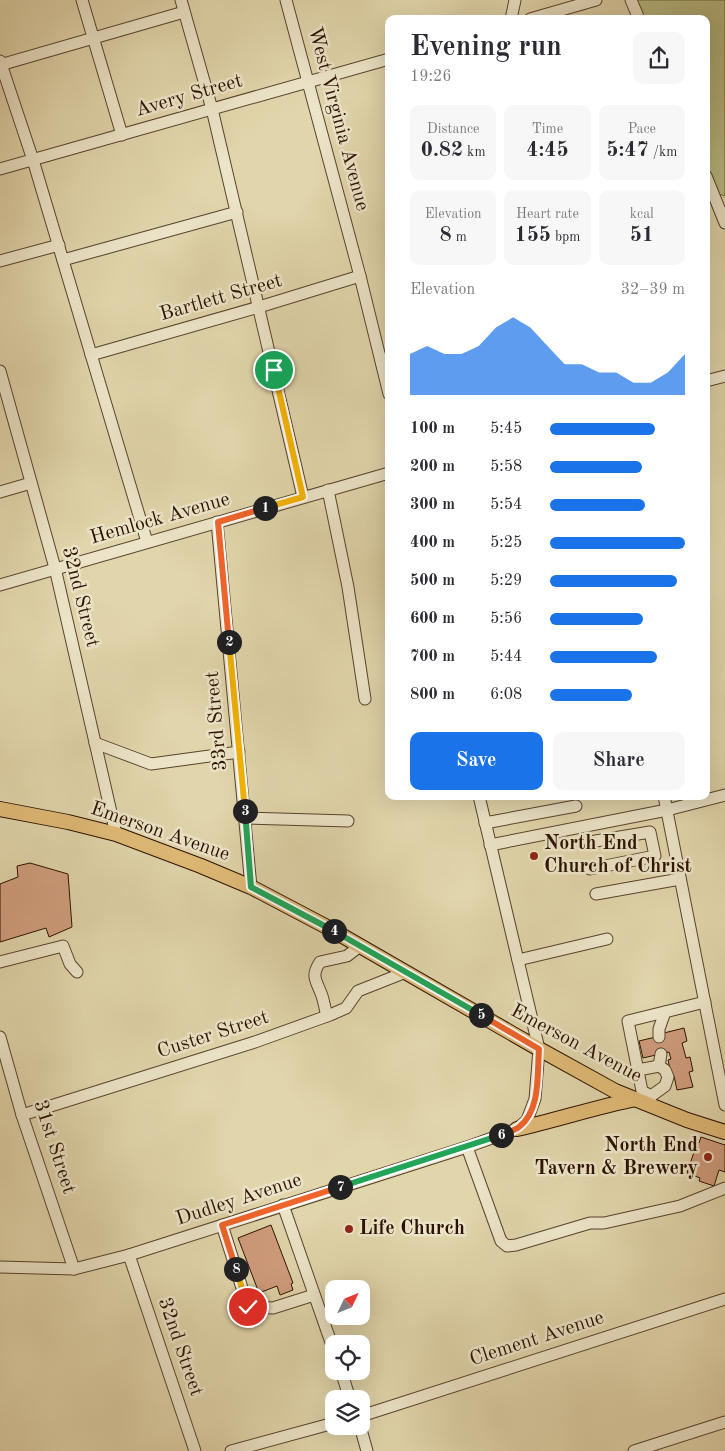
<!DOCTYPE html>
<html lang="en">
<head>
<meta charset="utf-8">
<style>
	body { margin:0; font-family:"Old Standard TT",serif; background:#f7f7f7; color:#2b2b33; height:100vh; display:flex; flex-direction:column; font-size:19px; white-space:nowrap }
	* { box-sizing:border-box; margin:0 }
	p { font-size:16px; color:#7c7c81 }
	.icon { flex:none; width:28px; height:28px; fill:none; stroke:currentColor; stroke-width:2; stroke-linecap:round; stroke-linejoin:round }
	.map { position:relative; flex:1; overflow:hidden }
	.drawer { position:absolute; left:385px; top:15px; width:325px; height:785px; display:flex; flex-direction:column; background:#fff; border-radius:10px; box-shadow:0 5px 20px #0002 }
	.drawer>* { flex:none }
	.needle { width:32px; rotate:47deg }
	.buttons { position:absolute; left:325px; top:1280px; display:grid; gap:10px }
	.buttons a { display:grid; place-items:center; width:45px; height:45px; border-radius:10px; background:#fff; box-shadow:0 5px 20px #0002; font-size:25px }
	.pin { position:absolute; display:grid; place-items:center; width:42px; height:42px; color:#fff; margin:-21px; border:2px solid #fff; border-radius:50%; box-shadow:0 1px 5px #0007 }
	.km { position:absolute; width:25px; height:25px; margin:-12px; border-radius:50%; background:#222; color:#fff; font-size:14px; line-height:25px; text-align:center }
	.round { display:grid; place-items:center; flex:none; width:52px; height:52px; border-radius:10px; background:#f7f7f7 }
	.head { display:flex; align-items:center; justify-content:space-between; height:85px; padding:0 25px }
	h1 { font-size:28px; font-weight:600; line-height:38px }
	.figures { display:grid; grid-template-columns:repeat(3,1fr); gap:8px; height:85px; padding:5px 25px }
	.figures div { display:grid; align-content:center; border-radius:10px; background:#f7f7f7; text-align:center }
	.figures b { font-size:21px; font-weight:600 }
	.figures small { font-size:14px; font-weight:400 }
	.figures p { font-size:14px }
	.chart { height:140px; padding:10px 25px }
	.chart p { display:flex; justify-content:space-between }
	.chart svg { width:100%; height:90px; margin-top:5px; fill:#1a73e8; opacity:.7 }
	.button { display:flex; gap:10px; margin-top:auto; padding:10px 25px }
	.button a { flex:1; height:58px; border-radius:10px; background:#1a73e8; color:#fff; font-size:20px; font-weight:600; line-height:58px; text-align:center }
	.button a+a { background:#f7f7f7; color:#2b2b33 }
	ul { padding:0 25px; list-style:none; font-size:16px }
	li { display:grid; grid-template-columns:80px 60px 1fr; align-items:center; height:38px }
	li i { height:12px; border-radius:6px; background:#1a73e8 }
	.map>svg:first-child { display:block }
</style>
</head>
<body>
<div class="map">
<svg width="725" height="1451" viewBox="0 0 725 1451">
	<rect width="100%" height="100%" fill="#e1d5ab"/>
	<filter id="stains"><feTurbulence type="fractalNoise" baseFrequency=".004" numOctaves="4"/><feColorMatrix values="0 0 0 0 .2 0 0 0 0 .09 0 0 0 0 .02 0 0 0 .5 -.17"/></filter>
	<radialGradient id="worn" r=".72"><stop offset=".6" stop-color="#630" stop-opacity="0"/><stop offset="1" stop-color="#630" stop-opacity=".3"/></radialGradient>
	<polygon fill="#b9bc84" stroke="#726742" points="631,0 725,0 725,196 713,192 706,176 706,19 639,19"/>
	<g fill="#d09d7d" stroke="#2b1201">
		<polygon points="30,863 68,874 72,927 49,937 46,928 0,942 0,884 18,877 17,866"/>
		<polygon points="684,1028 687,1041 682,1043 686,1058 690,1057 693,1071 689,1072 693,1087 677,1090 674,1076 672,1077 668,1060 671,1059 669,1052 643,1058 639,1041 664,1035 664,1033"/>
		<polygon points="701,1137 725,1145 725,1172 719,1170 714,1186 699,1181 700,1178 687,1173 697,1143 699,1143"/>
		<polygon points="271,1225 293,1283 291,1284 293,1290 280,1295 277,1286 259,1293 238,1238"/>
	</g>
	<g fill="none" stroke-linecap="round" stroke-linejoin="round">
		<defs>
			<g id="minor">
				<polyline points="82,0 122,135"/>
				<polyline points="181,0 212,109 303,497"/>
				<polyline points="286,0 360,276 389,394"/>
				<polyline points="631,0 639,19"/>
				<polyline points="511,19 515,0"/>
				<polyline points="530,19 596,0"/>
				<polyline points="0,61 33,160 147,542"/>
				<polyline points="0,65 184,12"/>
				<polyline points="0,169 389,59"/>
				<polyline points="706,176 725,223"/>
				<polyline points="63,260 237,212"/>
				<polyline points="0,261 59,245"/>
				<polyline points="91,355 259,307 360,276"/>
				<polyline points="0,371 55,568 116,834"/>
				<polyline points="706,381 725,376"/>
				<polyline points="328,490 348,587 365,699"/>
				<polyline points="0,492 31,483"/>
				<polyline points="217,522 251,887"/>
				<polyline points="0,585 389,473"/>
				<polyline points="95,743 151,764 239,752"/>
				<polyline points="664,796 725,1105"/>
				<polyline points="245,818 348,821"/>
				<polyline points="485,823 576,806"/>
				<polyline points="584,843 650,832 655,856 590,869"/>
				<polyline points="490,845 667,810 725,795"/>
				<polyline points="596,894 680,879"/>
				<polyline points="518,960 607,939"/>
				<polyline points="0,962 63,946 70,964 77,972"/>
				<path d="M327,1016C325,1009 324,1002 322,996C317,981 310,977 320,962L347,956L360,946"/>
				<polyline points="0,1037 22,1115 74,1269"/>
				<polyline points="659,1037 659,1029 665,1012"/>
				<polyline points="659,1066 661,1054"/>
				<polyline points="638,1070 659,1066 665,1070 668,1077 665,1086 651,1096"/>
				<polyline points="650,1105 651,1096 642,1091 628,1021 705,1002"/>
				<polyline points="22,1115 255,1042 330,1015 346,1008 358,991 406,972"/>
				<polyline points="467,1147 501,1241 507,1246 516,1245 590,1223 604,1223 680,1206 725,1188"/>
				<polyline points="283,1205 334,1351"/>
				<polyline points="222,1225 248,1307 273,1308 314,1295"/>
				<polyline points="129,1255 195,1451"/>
				<polyline points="0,1267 74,1269 129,1255 467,1147 517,1129 527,1120 535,1099 539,1049 479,796"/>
				<polyline points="341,1371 350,1399"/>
				<polyline points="361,1416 725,1299"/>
				<polyline points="360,1426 367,1451"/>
				<polyline points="231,1451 334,1423"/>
				<polyline points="634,1451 725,1422"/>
			</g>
			<g id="major">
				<polyline points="0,809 68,822 116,834 201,866 251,887 327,927 539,1049 615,1091 687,1120 725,1132"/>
				<path d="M517,1129C557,1120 596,1107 636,1099"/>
			</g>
		</defs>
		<use href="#minor" stroke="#58432c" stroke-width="13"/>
		<use href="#major" stroke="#2b1201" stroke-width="16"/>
		<use href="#minor" stroke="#ece4c8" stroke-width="11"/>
		<use href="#major" stroke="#e0ba76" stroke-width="14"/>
	</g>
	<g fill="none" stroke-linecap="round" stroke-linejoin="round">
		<defs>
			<polyline id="split-1" points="265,508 303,497 274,370"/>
			<polyline id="split-2" points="229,642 218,522 265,508"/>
			<polyline id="split-3" points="229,642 245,811"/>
			<polyline id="split-4" points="245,811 251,887 334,931"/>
			<polyline id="split-5" points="334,931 481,1015"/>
			<path id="split-6" d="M481,1015L539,1049C537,1074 541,1110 519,1127C514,1131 507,1132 501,1135"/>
			<polyline id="split-7" points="340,1187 501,1135"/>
			<polyline id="split-8" points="236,1269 222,1225 340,1187"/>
			<polyline id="split-9" points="236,1269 248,1307"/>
		</defs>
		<use href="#split-1" stroke="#fff" stroke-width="10"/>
		<use href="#split-2" stroke="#fff" stroke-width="10"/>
		<use href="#split-3" stroke="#fff" stroke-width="10"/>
		<use href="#split-4" stroke="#fff" stroke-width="10"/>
		<use href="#split-5" stroke="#fff" stroke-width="10"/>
		<use href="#split-6" stroke="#fff" stroke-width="10"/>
		<use href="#split-7" stroke="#fff" stroke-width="10"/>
		<use href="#split-8" stroke="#fff" stroke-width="10"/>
		<use href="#split-9" stroke="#fff" stroke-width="10"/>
		<use href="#split-1" stroke="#f5b400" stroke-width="6"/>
		<use href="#split-2" stroke="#f0652b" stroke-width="6"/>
		<use href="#split-3" stroke="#f5b400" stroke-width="6"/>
		<use href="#split-4" stroke="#22a559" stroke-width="6"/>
		<use href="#split-5" stroke="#22a559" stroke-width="6"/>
		<use href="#split-6" stroke="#f0652b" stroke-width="6"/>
		<use href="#split-7" stroke="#22a559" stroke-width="6"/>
		<use href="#split-8" stroke="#f0652b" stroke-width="6"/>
		<use href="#split-9" stroke="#f5b400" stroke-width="6"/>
	</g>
	<g fill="#8f2418" stroke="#ece4c8" stroke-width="2">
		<circle cx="534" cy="856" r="5"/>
		<circle cx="708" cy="1157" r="5"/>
		<circle cx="349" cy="1229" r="5"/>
	</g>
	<g text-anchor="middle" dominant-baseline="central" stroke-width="5" stroke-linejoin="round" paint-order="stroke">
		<g font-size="20" fill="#2b1201" stroke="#ece4c8">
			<text transform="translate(189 96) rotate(-16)">Avery Street</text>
			<text transform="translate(338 119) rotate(75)">West Virginia Avenue</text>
			<text transform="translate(221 298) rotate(-16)">Bartlett Street</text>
			<text transform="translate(160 519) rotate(-16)">Hemlock Avenue</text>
			<text transform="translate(80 597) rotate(76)">32nd Street</text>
			<text transform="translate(217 721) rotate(-95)">33rd Street</text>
			<text transform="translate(160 832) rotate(19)">Emerson Avenue</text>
			<text transform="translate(213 1035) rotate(-18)">Custer Street</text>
			<text transform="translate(576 1044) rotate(28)">Emerson Avenue</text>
			<text transform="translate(54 1147) rotate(72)">31st Street</text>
			<text transform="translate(239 1200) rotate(-18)">Dudley Avenue</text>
			<text transform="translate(537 1339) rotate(-18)">Clement Avenue</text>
			<text transform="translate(180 1347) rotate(71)">32nd Street</text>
		</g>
		<g font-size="20" font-weight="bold" fill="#2b1201" stroke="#ece4c8" text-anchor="start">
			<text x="544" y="844">North End<tspan x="544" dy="23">Church of Christ</tspan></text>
			<text x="698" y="1146" text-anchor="end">North End<tspan x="698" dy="23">Tavern &amp; Brewery</tspan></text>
			<text x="359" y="1229">Life Church</text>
		</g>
	</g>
	<rect width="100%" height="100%" filter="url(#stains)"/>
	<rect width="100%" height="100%" fill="url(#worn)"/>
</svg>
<div class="buttons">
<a><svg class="needle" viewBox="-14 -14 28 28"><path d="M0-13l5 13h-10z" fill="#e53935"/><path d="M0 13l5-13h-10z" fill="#7c7c81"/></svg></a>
<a><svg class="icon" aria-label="locate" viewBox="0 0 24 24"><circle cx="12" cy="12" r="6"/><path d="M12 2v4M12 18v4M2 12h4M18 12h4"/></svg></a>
<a><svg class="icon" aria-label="layers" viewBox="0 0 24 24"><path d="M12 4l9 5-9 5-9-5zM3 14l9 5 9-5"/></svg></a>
</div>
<div class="pin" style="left:274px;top:370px;background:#1e9e55"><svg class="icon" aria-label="arrive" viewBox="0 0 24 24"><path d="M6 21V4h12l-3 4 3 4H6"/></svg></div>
<div class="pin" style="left:248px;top:1307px;background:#d93025"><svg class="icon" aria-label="check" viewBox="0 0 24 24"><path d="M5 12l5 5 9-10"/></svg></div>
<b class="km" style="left:265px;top:508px">1</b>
<b class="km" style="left:229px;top:642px">2</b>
<b class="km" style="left:245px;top:811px">3</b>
<b class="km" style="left:334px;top:931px">4</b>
<b class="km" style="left:481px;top:1015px">5</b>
<b class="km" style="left:501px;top:1135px">6</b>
<b class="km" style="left:340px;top:1187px">7</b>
<b class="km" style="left:236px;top:1269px">8</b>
<section class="drawer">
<div class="head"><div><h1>Evening run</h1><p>19:26</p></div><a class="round"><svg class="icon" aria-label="share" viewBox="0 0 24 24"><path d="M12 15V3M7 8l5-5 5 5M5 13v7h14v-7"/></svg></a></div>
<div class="figures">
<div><p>Distance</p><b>0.82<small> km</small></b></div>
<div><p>Time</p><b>4:45</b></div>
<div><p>Pace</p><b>5:47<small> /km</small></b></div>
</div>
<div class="figures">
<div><p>Elevation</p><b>8<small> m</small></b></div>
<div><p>Heart rate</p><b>155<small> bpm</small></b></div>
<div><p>kcal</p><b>51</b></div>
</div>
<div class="chart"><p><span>Elevation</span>32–39 m</p>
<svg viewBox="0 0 160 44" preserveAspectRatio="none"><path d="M0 44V24L10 20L20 24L30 24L40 20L50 11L60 6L70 11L80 20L90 29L100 29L110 33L120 33L130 38L140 38L150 33L160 24V44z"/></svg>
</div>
<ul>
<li><b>100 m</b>5:45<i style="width:78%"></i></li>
<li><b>200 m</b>5:58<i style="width:68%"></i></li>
<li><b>300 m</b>5:54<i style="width:70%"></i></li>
<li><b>400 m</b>5:25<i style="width:100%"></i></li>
<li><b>500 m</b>5:29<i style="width:94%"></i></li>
<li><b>600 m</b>5:56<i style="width:69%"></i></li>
<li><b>700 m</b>5:44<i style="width:79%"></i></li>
<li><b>800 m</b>6:08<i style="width:61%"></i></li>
</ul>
<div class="button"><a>Save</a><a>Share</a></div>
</section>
</div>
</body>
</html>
